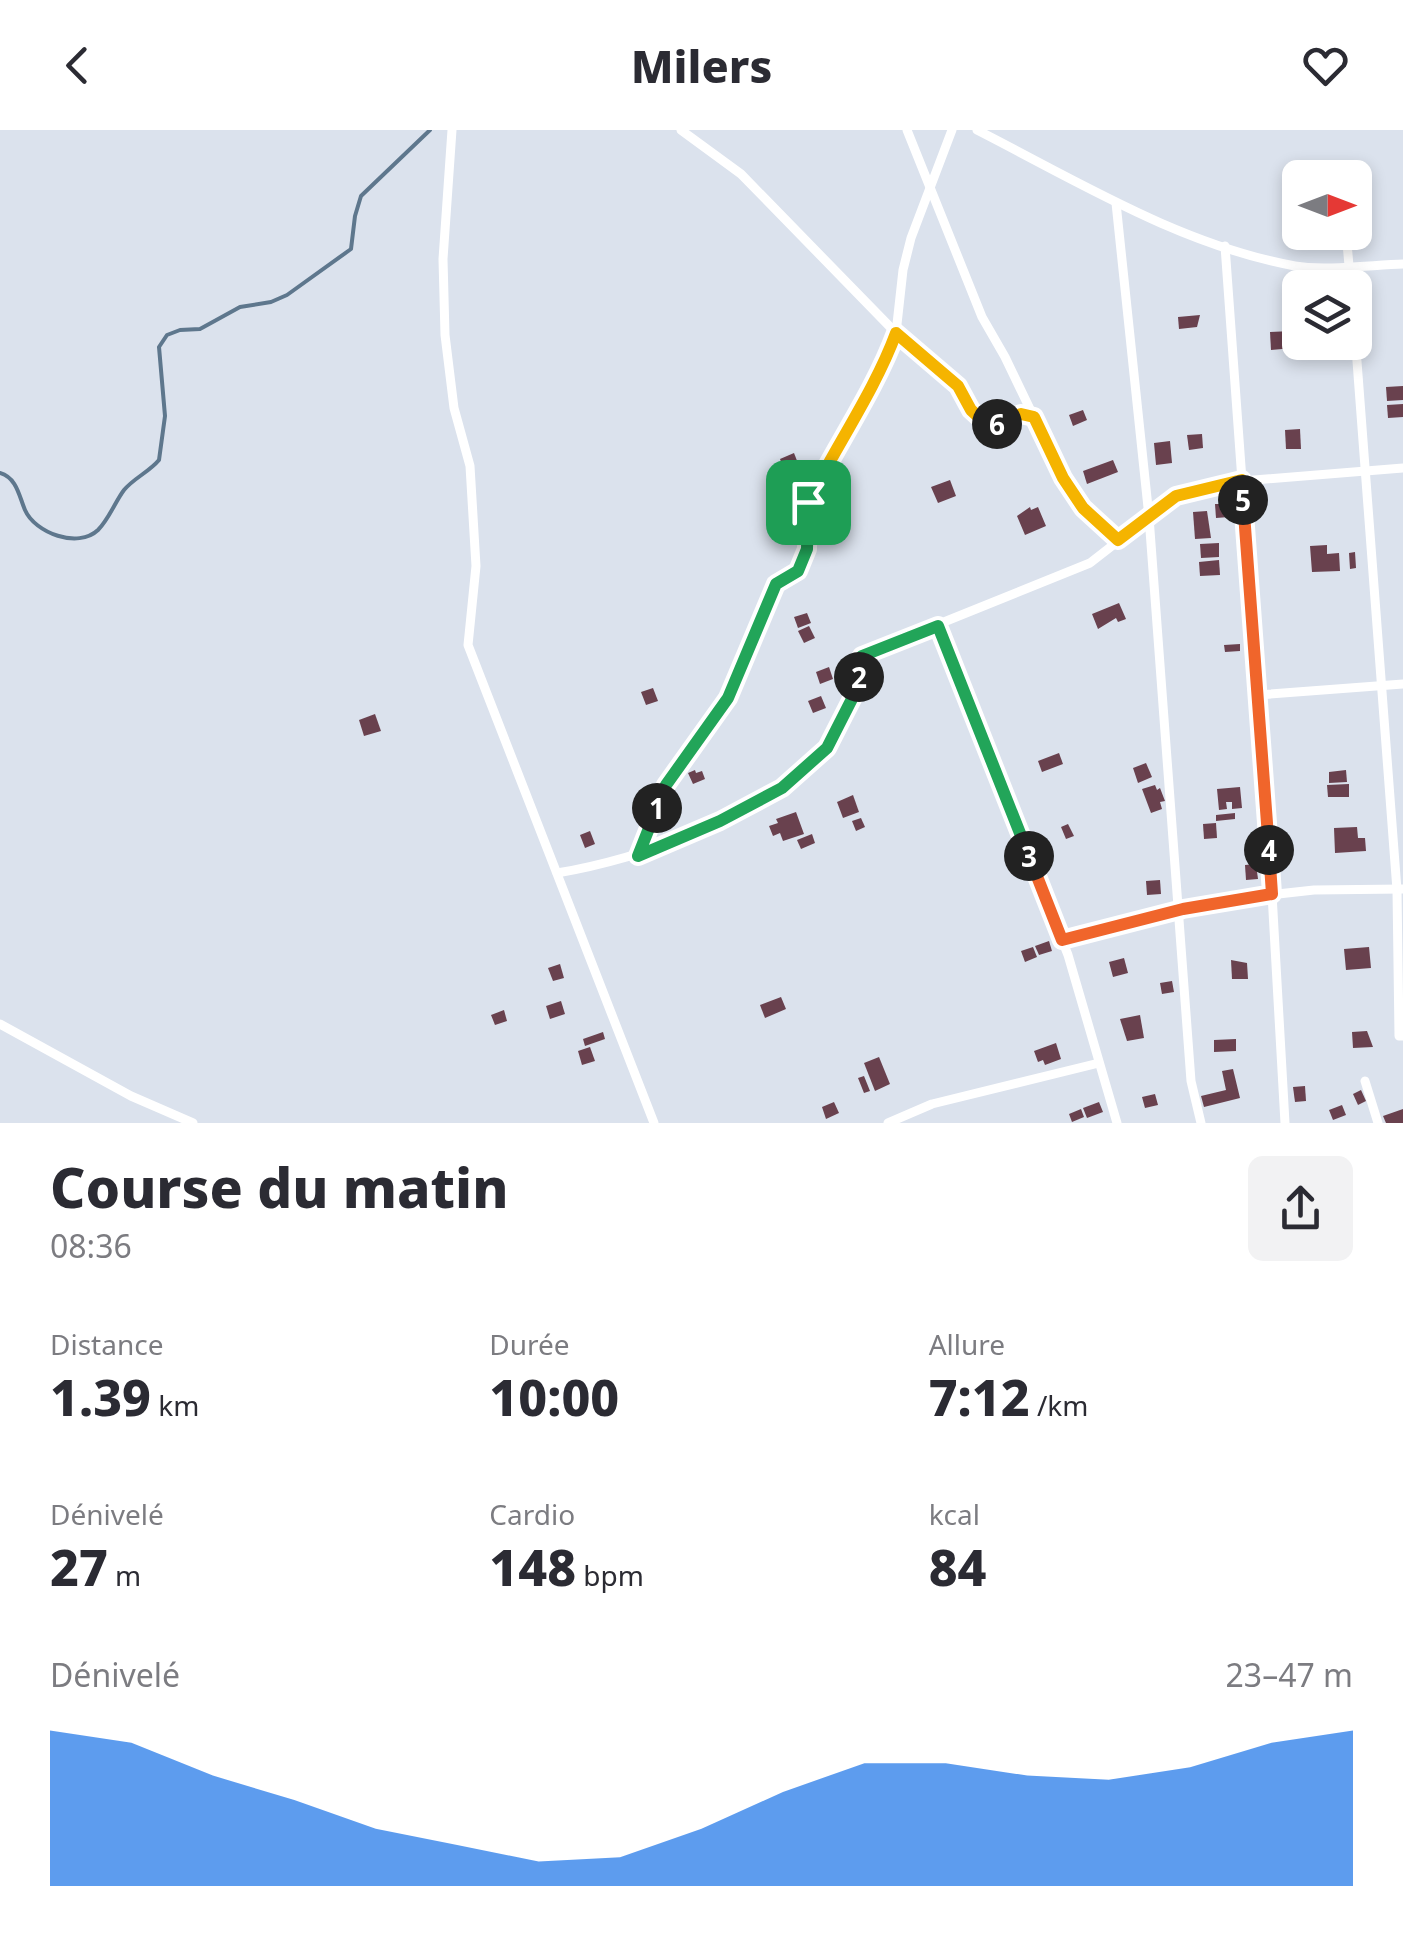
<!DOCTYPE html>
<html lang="fr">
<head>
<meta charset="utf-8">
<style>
	body { margin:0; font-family:"Noto Sans",sans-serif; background:#f2f2f3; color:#2b2b33; height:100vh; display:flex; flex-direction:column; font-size:38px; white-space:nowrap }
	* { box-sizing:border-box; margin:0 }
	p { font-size:32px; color:#7c7c81 }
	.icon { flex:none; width:55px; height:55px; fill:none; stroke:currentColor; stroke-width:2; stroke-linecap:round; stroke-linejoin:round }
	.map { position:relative; height:993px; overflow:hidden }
	.panel { display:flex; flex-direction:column; background:#fff; flex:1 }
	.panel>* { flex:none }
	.needle { width:65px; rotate:90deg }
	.buttons { position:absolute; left:1282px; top:30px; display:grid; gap:20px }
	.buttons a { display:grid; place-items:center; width:90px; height:90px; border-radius:15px; background:#fff; box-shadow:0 5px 15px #0003; font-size:50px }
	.pin { position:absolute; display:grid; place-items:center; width:85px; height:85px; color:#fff; margin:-42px; border-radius:20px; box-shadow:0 5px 15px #0006 }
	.km { position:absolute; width:50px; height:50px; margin:-25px; border-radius:50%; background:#222; color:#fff; font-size:28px; line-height:50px; text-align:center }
	.round { display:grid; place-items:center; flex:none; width:105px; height:105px; border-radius:15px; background:#f2f2f3 }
	.head { display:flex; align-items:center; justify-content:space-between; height:170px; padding:0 50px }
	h1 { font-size:55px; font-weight:800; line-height:75px }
	.figures { display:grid; grid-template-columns:repeat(3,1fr); gap:15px; height:170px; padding:10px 50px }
	.figures div { display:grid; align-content:center }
	.figures b { font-size:50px; font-weight:800 }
	.figures small { font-size:28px; font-weight:400 }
	.figures p { font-size:28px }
	.chart { height:280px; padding:20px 50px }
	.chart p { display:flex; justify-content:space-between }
	.chart svg { width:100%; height:180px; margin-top:10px; fill:#1a73e8; opacity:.7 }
	header { display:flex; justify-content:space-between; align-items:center; height:130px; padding:0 50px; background:#fff; font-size:45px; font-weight:800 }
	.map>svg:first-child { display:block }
</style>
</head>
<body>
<header><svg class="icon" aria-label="back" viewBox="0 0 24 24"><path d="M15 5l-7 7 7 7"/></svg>Milers<svg class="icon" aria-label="heart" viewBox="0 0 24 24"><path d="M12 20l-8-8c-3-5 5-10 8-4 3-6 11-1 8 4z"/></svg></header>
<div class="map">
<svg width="1403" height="993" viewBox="0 0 1403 993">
	<rect width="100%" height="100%" fill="#dbe2ed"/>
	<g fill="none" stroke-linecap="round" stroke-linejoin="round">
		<path stroke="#5e778d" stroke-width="4" d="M0,343C17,348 19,366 25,380C35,403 78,419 98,400C109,389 115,372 124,360C134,348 149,342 159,330L165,286L159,217L167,205L180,200L200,199L240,177L271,172L287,165L351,119L355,86L361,66L430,0"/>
	</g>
	<g fill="#69414e">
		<polygon points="1200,185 1197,197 1179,199 1178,187"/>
		<polygon points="1292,201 1293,218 1271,220 1270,202"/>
		<polygon points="1294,211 1308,212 1309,224 1295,225"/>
		<polygon points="1318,212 1333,214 1333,223 1318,223"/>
		<polygon points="1403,256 1403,270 1387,271 1386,257"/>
		<polygon points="1403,274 1403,287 1388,288 1387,275"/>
		<polygon points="1083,280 1087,290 1073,296 1069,285"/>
		<polygon points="1300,299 1301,319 1286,319 1285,300"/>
		<polygon points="1202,304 1203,318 1189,320 1187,305"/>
		<polygon points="1170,311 1172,333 1156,335 1154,313"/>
		<polygon points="794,323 801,341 787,347 780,329"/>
		<polygon points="1113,330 1118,342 1087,354 1083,341"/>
		<polygon points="950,350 956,366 938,373 931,357"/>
		<polygon points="1215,374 1228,374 1229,387 1216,388"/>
		<polygon points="1030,377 1031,380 1038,377 1046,396 1025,405 1017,386"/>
		<polygon points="1207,381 1211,408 1195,409 1193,382"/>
		<polygon points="1219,413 1219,427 1201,428 1200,414"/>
		<polygon points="1327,415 1327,424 1339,423 1340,441 1312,442 1310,416"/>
		<polygon points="1355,422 1356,438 1350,439 1349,423"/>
		<polygon points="1219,430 1220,445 1200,446 1199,432"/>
		<polygon points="1119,473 1126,489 1118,492 1116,488 1098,499 1092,484"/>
		<polygon points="807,483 811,493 798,498 794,487"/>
		<polygon points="809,496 815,508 804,513 798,501"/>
		<polygon points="1240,514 1240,521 1225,522 1224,515"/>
		<polygon points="829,537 833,549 820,554 816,542"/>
		<polygon points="653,558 658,571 646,575 641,562"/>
		<polygon points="821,566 826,578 813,583 808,571"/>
		<polygon points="375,584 381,601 364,606 359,590"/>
		<polygon points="1059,623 1063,634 1042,642 1038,631"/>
		<polygon points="1146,633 1152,647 1138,653 1133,638"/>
		<polygon points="695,640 696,643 702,641 705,649 693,654 688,643"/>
		<polygon points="1346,640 1347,652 1329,653 1329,642"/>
		<polygon points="1349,654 1349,667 1328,667 1327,655"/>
		<polygon points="1155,655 1157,660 1160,658 1165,671 1160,672 1162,679 1151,683 1142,659"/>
		<polygon points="1240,657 1242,678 1232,679 1232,672 1226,672 1227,679 1219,680 1217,659"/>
		<polygon points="853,665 859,682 843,688 837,672"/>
		<polygon points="796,682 804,704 783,711 780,703 773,706 769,696 778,693 776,689"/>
		<polygon points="1235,683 1235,689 1216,691 1216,685"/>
		<polygon points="861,688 865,697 856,701 852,691"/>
		<polygon points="1216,693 1217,708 1204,709 1203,694"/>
		<polygon points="1068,694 1074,706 1066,709 1061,697"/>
		<polygon points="1357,697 1358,708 1365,708 1366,721 1335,723 1334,698"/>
		<polygon points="590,701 595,714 585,718 580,705"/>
		<polygon points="812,704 815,713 801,719 797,710"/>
		<polygon points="1256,734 1258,749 1246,750 1245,735"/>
		<polygon points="1160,750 1161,764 1147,765 1146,751"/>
		<polygon points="1049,811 1052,821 1039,825 1035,816"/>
		<polygon points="1033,817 1037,827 1025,832 1021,821"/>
		<polygon points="1369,817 1371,838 1346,840 1344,819"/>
		<polygon points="1124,828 1128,843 1113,847 1109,832"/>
		<polygon points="1231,830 1247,833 1248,849 1232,849"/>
		<polygon points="560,834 564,848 553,851 548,838"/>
		<polygon points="1172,851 1174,862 1162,864 1160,853"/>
		<polygon points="781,867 786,879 765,888 760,875"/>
		<polygon points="561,871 565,884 550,889 546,876"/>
		<polygon points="504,880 507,891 495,895 491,885"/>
		<polygon points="1140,885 1144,908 1127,911 1120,889"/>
		<polygon points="1367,901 1373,917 1353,918 1352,902"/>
		<polygon points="603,902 605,909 585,916 583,909"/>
		<polygon points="1236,909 1236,921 1214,922 1214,910"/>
		<polygon points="1056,913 1061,929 1045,935 1043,930 1038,932 1034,921"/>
		<polygon points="590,917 595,931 582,935 578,921"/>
		<polygon points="879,927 890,954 875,961 864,933"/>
		<polygon points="1233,939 1240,968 1204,977 1201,966 1226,960 1222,941"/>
		<polygon points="864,946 870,961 864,963 858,948"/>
		<polygon points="1305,956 1306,971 1295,972 1293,957"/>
		<polygon points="1361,960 1366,971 1358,975 1353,964"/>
		<polygon points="1155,964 1158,975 1145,978 1142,967"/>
		<polygon points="834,972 839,983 826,989 822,977"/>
		<polygon points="1099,972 1103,982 1087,988 1083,978"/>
		<polygon points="1342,975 1346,985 1333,990 1329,980"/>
		<polygon points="1081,979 1084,987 1072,992 1069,984"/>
		<polygon points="1403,979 1403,993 1386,993 1383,986"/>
	</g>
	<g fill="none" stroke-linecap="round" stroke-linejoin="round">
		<g stroke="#fff" stroke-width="9">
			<polyline points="452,0 443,129 445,205 454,278 470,336 476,436 468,515 654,993"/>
			<polyline points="681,0 741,44 896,203 958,256 971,280 983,291 993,294 1021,285 1034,287"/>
			<polyline points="907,0 982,187 1005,227 1063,348 1083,378 1118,411"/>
			<path d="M977,0C1079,52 1181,115 1295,136C1324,141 1372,135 1403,134"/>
			<polyline points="1342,37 1342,48"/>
			<polyline points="1116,73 1149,387 1191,951 1201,993"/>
			<polyline points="1346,102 1351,158"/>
			<polyline points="1225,116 1272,764 1285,993"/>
			<polyline points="1355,205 1397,760 1399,906 1403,906"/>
			<polyline points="939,496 1068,825 1117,993"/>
			<polyline points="1258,565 1403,554"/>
			<polyline points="637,726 665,655 728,568 776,454 798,441 807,419 808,373 863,268 885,233 896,203 903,140 911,108 952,0"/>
			<path d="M557,743C638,730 773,684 826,618C847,593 858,557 862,525L1090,433L1176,366L1242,351L1403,338"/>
			<polyline points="1061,810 1233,769 1314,760 1403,759"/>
			<polyline points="0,894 131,966 193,993"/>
			<polyline points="1365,951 1378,993"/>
			<polyline points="888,993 932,974 1099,933"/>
		</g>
	</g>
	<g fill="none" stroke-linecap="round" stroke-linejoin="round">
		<defs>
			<polyline id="split-1" points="657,678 666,655 728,568 776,454 798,441 807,419 808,372"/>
			<polyline id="split-2" points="657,678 638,726 720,691 782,658 827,618 857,559 859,547"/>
			<polyline id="split-3" points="859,547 862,526 938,496 1029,726"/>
			<polyline id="split-4" points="1029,726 1062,810 1183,779 1272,764 1269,720"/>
			<polyline id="split-5" points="1243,370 1269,720"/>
			<polyline id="split-6" points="997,294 1021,284 1034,287 1063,348 1083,378 1118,410 1176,366 1242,350 1243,370"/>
			<path id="split-7" d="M808,372C836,316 875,260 896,203L958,256L971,280L983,291L997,294"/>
		</defs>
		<use href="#split-1" stroke="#fff" stroke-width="20"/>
		<use href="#split-2" stroke="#fff" stroke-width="20"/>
		<use href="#split-3" stroke="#fff" stroke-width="20"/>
		<use href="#split-4" stroke="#fff" stroke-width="20"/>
		<use href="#split-5" stroke="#fff" stroke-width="20"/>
		<use href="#split-6" stroke="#fff" stroke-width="20"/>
		<use href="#split-7" stroke="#fff" stroke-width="20"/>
		<use href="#split-1" stroke="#22a559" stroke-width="12"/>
		<use href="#split-2" stroke="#22a559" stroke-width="12"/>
		<use href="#split-3" stroke="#22a559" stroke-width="12"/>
		<use href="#split-4" stroke="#f0652b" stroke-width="12"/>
		<use href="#split-5" stroke="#f0652b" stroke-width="12"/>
		<use href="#split-6" stroke="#f5b400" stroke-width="12"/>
		<use href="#split-7" stroke="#f5b400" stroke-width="12"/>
	</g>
</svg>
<div class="buttons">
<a><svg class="needle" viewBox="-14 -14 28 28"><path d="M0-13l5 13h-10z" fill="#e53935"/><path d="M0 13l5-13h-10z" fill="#7c7c81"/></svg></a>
<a><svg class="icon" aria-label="layers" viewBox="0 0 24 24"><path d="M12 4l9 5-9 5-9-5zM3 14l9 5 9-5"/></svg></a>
</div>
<div class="pin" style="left:808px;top:372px;background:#1e9e55"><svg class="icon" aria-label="arrive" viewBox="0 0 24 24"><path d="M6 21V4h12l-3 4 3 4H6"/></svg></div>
<b class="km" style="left:657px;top:678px">1</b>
<b class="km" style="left:859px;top:547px">2</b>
<b class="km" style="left:1029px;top:726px">3</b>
<b class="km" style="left:1269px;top:720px">4</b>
<b class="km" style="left:1243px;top:370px">5</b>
<b class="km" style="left:997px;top:294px">6</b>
</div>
<section class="panel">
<div class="head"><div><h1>Course du matin</h1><p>08:36</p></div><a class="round"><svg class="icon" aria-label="share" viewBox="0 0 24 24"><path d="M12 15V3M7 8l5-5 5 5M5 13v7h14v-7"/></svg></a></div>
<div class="figures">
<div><p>Distance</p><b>1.39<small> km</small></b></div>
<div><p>Durée</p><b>10:00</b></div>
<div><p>Allure</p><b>7:12<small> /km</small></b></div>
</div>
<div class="figures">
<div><p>Dénivelé</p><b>27<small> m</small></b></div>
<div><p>Cardio</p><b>148<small> bpm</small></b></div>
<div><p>kcal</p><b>84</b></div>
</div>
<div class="chart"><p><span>Dénivelé</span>23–47 m</p>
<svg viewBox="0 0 160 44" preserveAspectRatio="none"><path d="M0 44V6L10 9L20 17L30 23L40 30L50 34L60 38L70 37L80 30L90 21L100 14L110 14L120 17L130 18L140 15L150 9L160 6V44z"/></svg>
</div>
</section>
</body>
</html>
